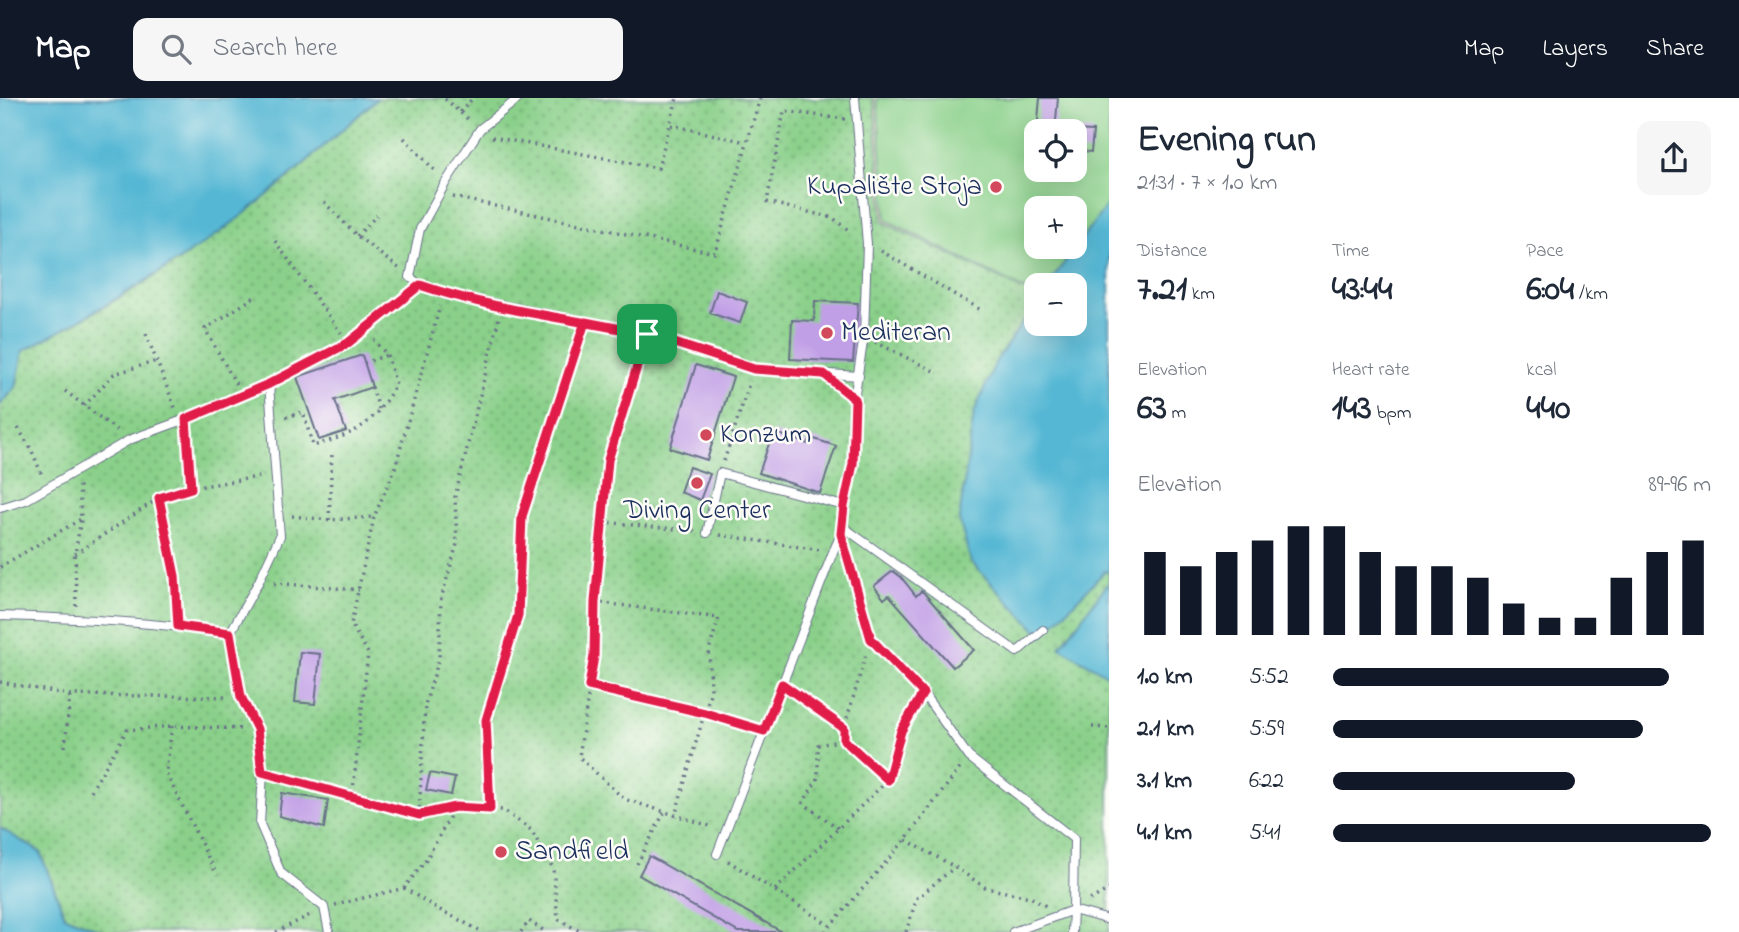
<!DOCTYPE html>
<html lang="en">
<head>
<meta charset="utf-8">
<style>
	body { margin:0; font-family:"Indie Flower",sans-serif; background:#f6f6f7; color:#1f2937; height:100vh; display:flex; flex-direction:column; font-size:26px; white-space:nowrap }
	* { box-sizing:border-box; margin:0 }
	p { font-size:23px; color:#747a83 }
	.icon { flex:none; width:38px; height:38px; fill:none; stroke:currentColor; stroke-width:2; stroke-linecap:round; stroke-linejoin:round }
	.map { position:relative; flex:1; overflow:hidden }
	.side { display:flex; flex-direction:column; background:#fff; width:630px }
	.side>* { flex:none }
	.fabs { position:absolute; left:1024px; top:21px; display:grid; gap:14px }
	.fabs a { display:grid; place-items:center; width:63px; height:63px; border-radius:14px; background:#fff; box-shadow:0 7px 28px #0002; font-size:35px }
	.pin { position:absolute; display:grid; place-items:center; width:60px; height:60px; color:#fff; margin:-30px; border-radius:14px; box-shadow:0 4px 10px #0006 }
	.round { display:grid; place-items:center; flex:none; width:74px; height:74px; border-radius:14px; background:#f6f6f7 }
	.overview { display:flex; align-items:center; justify-content:space-between; height:119px; padding:0 28px }
	h1 { font-size:38px; font-weight:700; line-height:52px }
	.figures { display:grid; grid-template-columns:repeat(3,1fr); gap:10px; height:119px; padding:7px 28px }
	.figures div { display:grid; align-content:center }
	.figures b { font-size:35px; font-weight:700 }
	.figures small { font-size:19px; font-weight:400 }
	.figures p { font-size:19px }
	.chart { height:196px; padding:14px 28px }
	.chart p { display:flex; justify-content:space-between }
	.chart svg { width:100%; height:126px; margin-top:7px; stroke:#111827; stroke-width:6 }
	ul { padding:0 28px; list-style:none; font-size:23px }
	li { display:grid; grid-template-columns:112px 84px 1fr; align-items:center; height:52px }
	li i { height:18px; border-radius:9px; background:#111827 }
	header { display:flex; align-items:center; gap:42px; box-sizing:border-box; height:98px; padding:0 35px; background:#111827; color:#fff }
	header strong { font-size:33px }
	nav { display:flex; gap:38px; margin-inline-start:auto; font-size:24px }
	.search { width:490px; height:63px; background:#f6f6f7; display:flex; align-items:center; gap:18px; box-sizing:border-box; padding:0 24px; border-radius:14px; color:#747a83; font-size:26px }
	main { display:flex; flex:1; min-height:0 }
	.map>svg:first-child { display:block }
</style>
</head>
<body>
<header>
<strong>Map</strong>
<div class="search"><svg class="icon" aria-label="search" viewBox="0 0 24 24"><circle cx="10" cy="10" r="6"/><path d="M15 15l6 6"/></svg>Search here</div>
<nav><a>Map</a><a>Layers</a><a>Share</a></nav>
</header>
<main>
<div class="map">
<svg width="1109" height="834" viewBox="0 0 1109 834">
	<defs>
		<pattern id="park-dots" width="8" height="8" patternUnits="userSpaceOnUse" patternTransform="scale(1.75)"><rect width="8" height="8" fill="#8ad08a"/><path d="M2 2h.1M6 6h.1" fill="none" stroke="#70a974" stroke-width="1.8" stroke-linecap="round"/></pattern>
	</defs>
	<rect width="100%" height="100%" fill="#fdfcf7"/>
	<filter id="ink" filterUnits="userSpaceOnUse"><feTurbulence type="fractalNoise" baseFrequency=".0143" numOctaves="2"/><feDisplacementMap in="SourceGraphic" scale="14" xChannelSelector="R" yChannelSelector="G"/><feConvolveMatrix kernelMatrix="1 2 1 2 8 2 1 2 1" color-interpolation-filters="sRGB"/></filter>
	<filter id="wash" filterUnits="userSpaceOnUse"><feTurbulence type="fractalNoise" baseFrequency=".00686" numOctaves="4" result="noise"/><feDisplacementMap in="SourceGraphic" scale="28" xChannelSelector="R" yChannelSelector="G"/><feGaussianBlur stdDeviation="1.57" result="paint"/><feColorMatrix in="noise" values="0 0 0 0 0 0 0 0 0 0 0 0 0 0 0 0 0 1.4 0 .05"/><feComposite in="paint" operator="in"/></filter>
	<g filter="url(#wash)">
		<rect width="100%" height="100%" fill="#f7ead6"/>
		<path fill="#8ad08a" stroke="#528074" stroke-width="2" fill-rule="evenodd" d="M877,0H1109V106L1048,187H1036V198L886,122ZM1036,33H1074V72H1036ZM1036,110H1074V149H1036Z"/>
		<path fill="url(#park-dots)" stroke="#528074" stroke-width="2" d="M378,0H874L883,124L1036,198V205L996,263L1106,472L1109,475V484L1060,549L1109,578V834H105L65,818L40,754L0,730V307L16,289L23,253C87,219 152,184 210,140C269,97 323,49 378,0Z"/>
		<g fill="#55b7d4" stroke="#387399" stroke-width="2">
			<path d="M0,0H378C322,49 267,102 206,144C147,184 86,219 23,253L16,289L0,307Z"/>
			<polygon points="1109,104 1109,475 1105,473 1042,538 971,464 959,422 974,315 996,263 1036,205 1036,226 1074,226 1074,187 1048,187"/>
			<polygon points="1109,484 1109,578 1060,549"/>
			<polygon points="0,730 40,754 65,818 105,834 0,834"/>
		</g>
		<g id="blocks">
			<g fill="#c19fe6">
				<polygon points="1040,0 1058,0 1055,33 1037,33"/>
				<polygon points="1074,32 1093,33 1091,54 1074,52"/>
				<polygon points="717,193 747,204 740,225 710,215"/>
				<polygon points="815,203 858,205 853,264 790,261 792,222 814,223"/>
				<polygon points="362,257 372,289 335,302 346,333 319,342 297,279"/>
				<polygon points="696,267 733,279 707,362 670,350"/>
				<polygon points="773,334 808,346 811,340 836,348 820,395 759,375"/>
				<polygon points="689,369 710,376 700,402 680,394"/>
				<polygon points="893,473 901,479 916,498 921,493 924,495 974,552 953,569 889,497 884,501 874,488"/>
				<polygon points="300,554 320,556 315,606 295,604"/>
				<polygon points="430,675 455,680 451,697 426,692"/>
				<polygon points="282,695 328,702 324,730 279,718"/>
				<polygon points="649,758 658,763 782,834 738,834 639,777"/>
			</g>
		</g>
	</g>
	<g filter="url(#ink)">
		<use href="#blocks" fill-opacity="0" stroke="#687088" stroke-width="2"/>
		<g fill="none" stroke-linecap="round" stroke-linejoin="round">
			<defs>
				<g id="lane">
					<polyline points="519,0 480,31 446,84 420,131 410,179 420,187 444,196 647,236 754,271 859,278"/>
					<polyline points="855,0 867,146 864,238 854,301 853,366 844,408 841,436 871,541 923,595 969,659 1074,741 1073,812 1109,822"/>
					<polyline points="824,276 854,301"/>
					<polyline points="269,286 280,438 259,483 230,535 241,599 257,631 263,674 260,726 281,775 324,809 329,834"/>
					<polyline points="0,410 26,402 129,342 186,321 269,286 348,245 420,187"/>
					<polyline points="842,428 1017,554 1043,532"/>
					<polyline points="707,435 720,375 844,408"/>
					<path d="M0,518C77,520 153,524 230,535"/>
					<polyline points="717,756 833,454 841,436"/>
					<polyline points="1013,834 1073,812 1072,834"/>
				</g>
			</defs>
			<use href="#lane" stroke="#687088" stroke-width="10"/>
			<g stroke="#687088" stroke-width="3.5" stroke-dasharray="2 5" stroke-linecap="butt">
				<polyline points="445,1 470,23"/>
				<polyline points="460,14 473,0"/>
				<polyline points="845,21 784,13 767,104 833,120 851,134"/>
				<polyline points="671,27 746,44"/>
				<polyline points="492,39 658,70 677,0"/>
				<polyline points="404,40 437,75"/>
				<polyline points="453,99 715,155 760,0"/>
				<polyline points="324,104 357,138 400,171"/>
				<polyline points="357,138 377,117"/>
				<polyline points="275,143 341,235"/>
				<polyline points="881,153 981,212"/>
				<polyline points="146,236 176,312"/>
				<polyline points="875,244 938,275"/>
				<polyline points="643,248 608,362 595,504 594,558 579,659 624,701 713,729"/>
				<polyline points="364,265 387,257"/>
				<polyline points="236,286 205,231 256,198"/>
				<polyline points="372,289 380,314"/>
				<polyline points="65,293 119,334"/>
				<polyline points="84,308 114,276 157,263"/>
				<path d="M286,319L303,314L313,348C359,334 371,329 396,286L387,257L374,242"/>
				<polyline points="18,330 31,351 42,377"/>
				<polyline points="187,333 191,390"/>
				<polyline points="724,363 750,283"/>
				<polyline points="292,418 329,422 374,419"/>
				<polyline points="329,422 332,354"/>
				<polyline points="603,424 695,433"/>
				<polyline points="720,437 820,452"/>
				<polyline points="75,456 159,400"/>
				<polyline points="0,469 81,421"/>
				<polyline points="274,485 359,492"/>
				<polyline points="595,504 719,520 709,552 711,592 675,718"/>
				<polyline points="76,508 75,456 81,421 79,387"/>
				<polyline points="178,515 175,478 159,400 191,390 264,378"/>
				<polyline points="0,584 70,597 228,599"/>
				<polyline points="590,588 705,615 752,629"/>
				<polyline points="793,593 843,630"/>
				<polyline points="172,628 166,675 217,777"/>
				<polyline points="1092,629 1109,630"/>
				<polyline points="844,642 888,682"/>
				<polyline points="65,649 70,597"/>
				<polyline points="275,678 419,717 455,709 503,712 531,732 553,770 558,821 581,834"/>
				<polyline points="91,693 127,632 172,628 243,631"/>
				<polyline points="352,701 368,555 351,526 374,419 395,370 440,208"/>
				<polyline points="490,711 487,622 518,517 522,418 581,236"/>
				<polyline points="419,717 425,607 439,561 441,501 457,446 455,399 499,220"/>
				<polyline points="838,730 803,705 818,680 818,647 844,642 844,630 866,557"/>
				<polyline points="906,742 955,769 986,790 1030,799 1046,808"/>
				<polyline points="728,763 829,827"/>
				<polyline points="637,766 665,713"/>
				<polyline points="404,790 438,811 483,834"/>
				<polyline points="775,792 888,682 901,633 915,609"/>
				<polyline points="1090,802 1109,791"/>
				<polyline points="335,807 404,790 426,762 455,709"/>
				<polyline points="276,834 312,816"/>
				<polyline points="521,834 529,823 546,834"/>
				<polyline points="825,834 905,742 961,669"/>
				<polyline points="906,834 917,800 955,769"/>
			</g>
			<use href="#lane" stroke="#fff" stroke-width="8"/>
		</g>
	</g>
	<g fill="none" stroke-linecap="round" stroke-linejoin="round" filter="url(#ink)">
		<defs>
			<path id="route" d="M647,236C572,221 493,212 420,187L348,245L269,286L186,321L191,390L159,400L175,478L178,528L230,535L241,599L257,631L262,674L419,717L455,709L490,711L486,622L518,517L522,418L585,224L647,236L754,271L824,276L855,301L853,366L844,408L841,436L871,541L923,595L901,633L888,682L844,642V630L782,586L764,633L705,615L589,588L594,558L595,504L608,362L647,236"/>
		</defs>
		<use href="#route" stroke="#fff" stroke-width="14"/>
		<use href="#route" stroke="#e11d48" stroke-width="9"/>
	</g>
	<g fill="#d1495b" stroke="#fdfcf7" stroke-width="2.5">
		<circle cx="996" cy="89" r="7"/>
		<circle cx="827" cy="235" r="7"/>
		<circle cx="706" cy="337" r="7"/>
		<circle cx="697" cy="385" r="7"/>
		<circle cx="501" cy="754" r="7"/>
	</g>
	<g text-anchor="middle" dominant-baseline="central" stroke-width="5" stroke-linejoin="round" paint-order="stroke">
		<g font-size="28" fill="#1b2f5e" stroke="#fdfcf7" text-anchor="start">
			<text x="982" y="89" text-anchor="end">Kupalište Stoja</text>
			<text x="841" y="235">Mediteran</text>
			<text x="720" y="337">Konzum</text>
			<text x="697" y="413" text-anchor="middle">Diving Center</text>
			<text x="515" y="754">Sandfield</text>
		</g>
	</g>
</svg>
<div class="fabs">
<a><svg class="icon" aria-label="locate" viewBox="0 0 24 24"><circle cx="12" cy="12" r="6"/><path d="M12 2v4M12 18v4M2 12h4M18 12h4"/></svg></a>
<a>+</a>
<a>−</a>
</div>
<div class="pin" style="left:647px;top:236px;background:#1e9e55"><svg class="icon" aria-label="arrive" viewBox="0 0 24 24"><path d="M6 21V4h12l-3 4 3 4H6"/></svg></div>
</div>
<section class="side">
<div class="overview"><div><h1>Evening run</h1><p>21:31 · 7 × 1.0 km</p></div><a class="round"><svg class="icon" aria-label="share" viewBox="0 0 24 24"><path d="M12 15V3M7 8l5-5 5 5M5 13v7h14v-7"/></svg></a></div>
<div class="figures">
<div><p>Distance</p><b>7.21<small> km</small></b></div>
<div><p>Time</p><b>43:44</b></div>
<div><p>Pace</p><b>6:04<small> /km</small></b></div>
</div>
<div class="figures">
<div><p>Elevation</p><b>63<small> m</small></b></div>
<div><p>Heart rate</p><b>143<small> bpm</small></b></div>
<div><p>kcal</p><b>440</b></div>
</div>
<div class="chart"><p><span>Elevation</span>89–96 m</p>
<svg viewBox="0 0 160 44" preserveAspectRatio="none"><path d="M5 44V15M15 44V20M25 44V15M35 44V11M45 44V6M55 44V6M65 44V15M75 44V20M85 44V20M95 44V24M105 44V33M115 44V38M125 44V38M135 44V24M145 44V15M155 44V11"/></svg>
</div>
<ul>
<li><b>1.0 km</b>5:52<i style="width:89%"></i></li>
<li><b>2.1 km</b>5:59<i style="width:82%"></i></li>
<li><b>3.1 km</b>6:22<i style="width:64%"></i></li>
<li><b>4.1 km</b>5:41<i style="width:100%"></i></li>
</ul>
</section>
</main>
</body>
</html>
